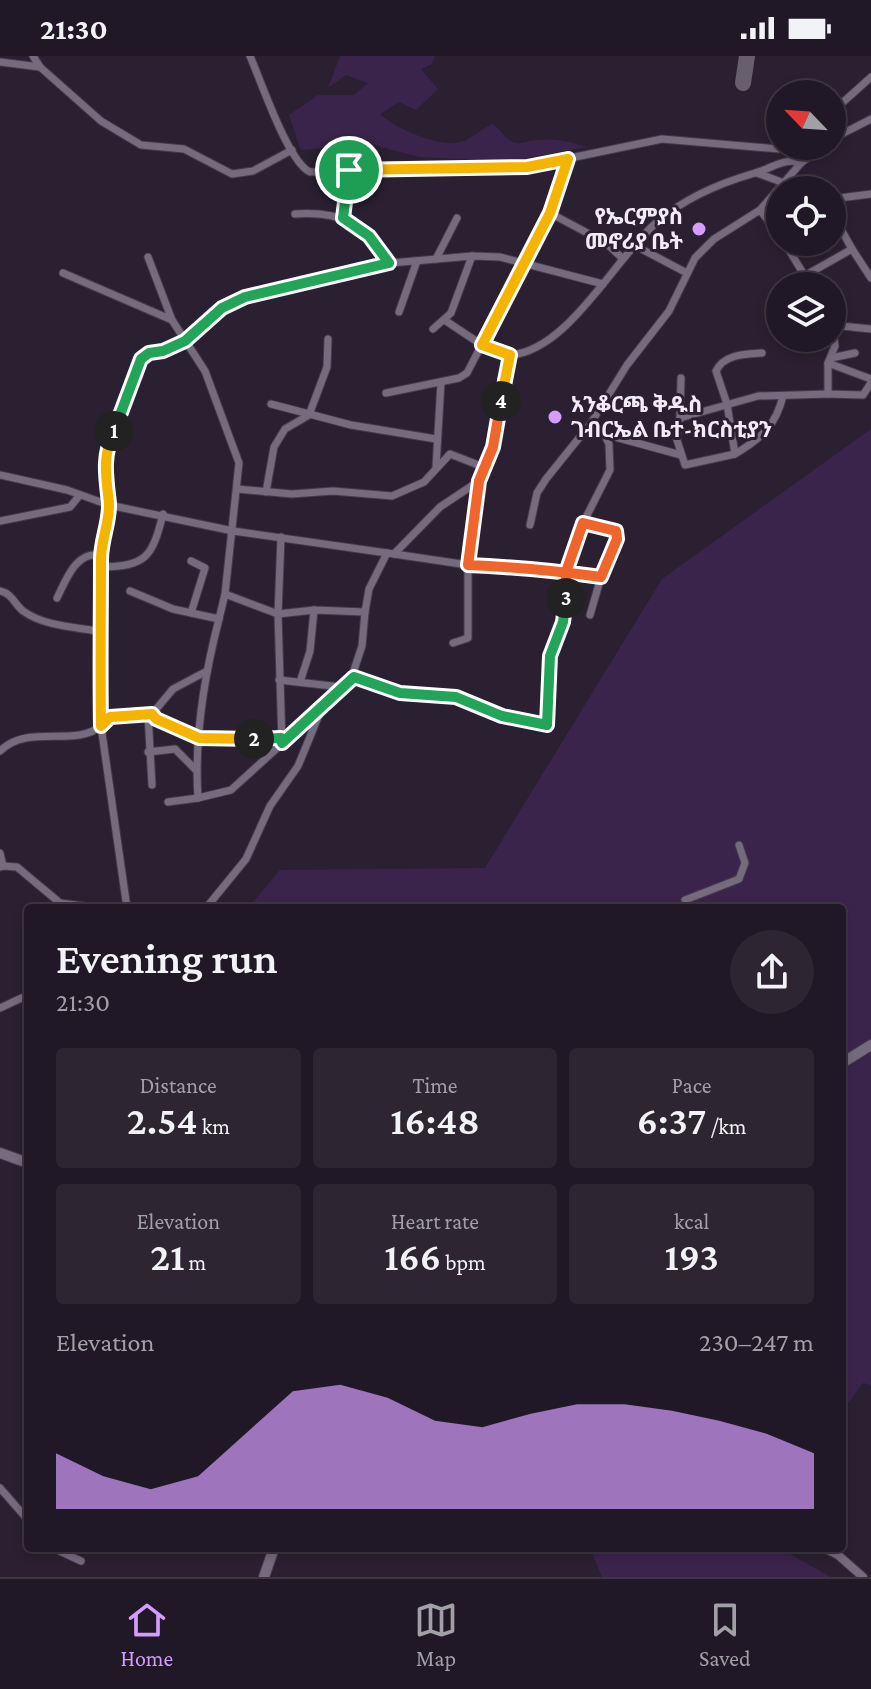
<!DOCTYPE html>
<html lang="en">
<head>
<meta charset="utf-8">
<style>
	body { margin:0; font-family:"Crimson Pro","Noto Sans Ethiopic",serif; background:#2d2532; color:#f1f3f6; height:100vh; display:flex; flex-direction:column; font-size:30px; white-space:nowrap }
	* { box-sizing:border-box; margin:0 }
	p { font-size:26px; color:#a2a0a7 }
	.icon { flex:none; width:44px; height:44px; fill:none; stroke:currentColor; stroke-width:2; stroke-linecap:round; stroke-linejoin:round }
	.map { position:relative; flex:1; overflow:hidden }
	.drawer { position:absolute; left:24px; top:848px; width:822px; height:648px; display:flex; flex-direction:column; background:#201826; border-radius:8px; box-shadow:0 4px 12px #0003,0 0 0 2px #3d3743 }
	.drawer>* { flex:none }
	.needle { width:52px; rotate:295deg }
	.tools { position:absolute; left:766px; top:24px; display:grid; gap:16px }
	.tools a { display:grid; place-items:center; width:80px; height:80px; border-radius:50%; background:#201826; box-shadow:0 4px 12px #0003,0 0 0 2px #3d3743; font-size:40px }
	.pin { position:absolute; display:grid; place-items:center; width:68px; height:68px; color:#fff; margin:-34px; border:4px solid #fff; border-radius:50%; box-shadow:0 2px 8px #0007 }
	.km { position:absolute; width:40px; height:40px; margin:-20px; border-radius:50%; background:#222; color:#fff; font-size:22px; line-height:40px; text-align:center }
	.round { display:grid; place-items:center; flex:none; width:84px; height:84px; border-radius:42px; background:#2d2532 }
	.overview { display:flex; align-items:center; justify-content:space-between; height:136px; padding:0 32px }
	h1 { font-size:44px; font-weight:600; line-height:60px }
	.figures { display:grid; grid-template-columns:repeat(3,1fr); gap:12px; height:136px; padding:8px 32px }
	.figures div { display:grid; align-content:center; border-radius:8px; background:#2d2532; text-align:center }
	.figures b { font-size:40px; font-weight:600 }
	.figures small { font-size:22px; font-weight:400 }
	.figures p { font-size:22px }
	.chart { height:224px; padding:16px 32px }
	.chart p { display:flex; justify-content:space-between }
	.chart svg { width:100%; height:144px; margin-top:8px; fill:#d49cfc; opacity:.7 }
	.status { display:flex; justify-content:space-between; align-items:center; height:56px; padding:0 40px; background:#201826; direction:ltr }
	.status svg { height:22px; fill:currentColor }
	.tab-bar { display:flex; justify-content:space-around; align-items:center; height:112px; border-top:2px solid #3d3743; background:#201826; font-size:22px; color:#a2a0a7 }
	.tab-bar a { display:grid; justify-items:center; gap:4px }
	.tab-bar .on { color:#d49cfc }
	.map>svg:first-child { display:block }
</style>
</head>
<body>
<div class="status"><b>21:30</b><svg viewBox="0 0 49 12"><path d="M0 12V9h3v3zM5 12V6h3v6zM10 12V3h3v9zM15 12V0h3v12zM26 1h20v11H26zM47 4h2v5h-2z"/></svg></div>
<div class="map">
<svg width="871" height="1521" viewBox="0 0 871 1521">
	<rect width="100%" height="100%" fill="#2a2032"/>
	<g fill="#3b244b">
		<path d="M340,0H435L432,8L421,13L438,33L416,54L399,46L380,58C393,72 444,94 464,85C473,81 482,73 492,68C502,73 504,85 517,87C522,88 530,84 536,84C553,82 570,85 586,91L510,105L419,101L371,88L301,94L289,59L318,39H354L368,27L346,19L328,32Z"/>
		<polygon points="871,373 871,1329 863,1327 849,1346 842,1346 842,852 248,852 280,814 485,812 662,523"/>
		<polygon points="590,1492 779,1492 831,1521 602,1521"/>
	</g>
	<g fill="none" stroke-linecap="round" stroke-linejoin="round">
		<polyline stroke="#675e6e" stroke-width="16" points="743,27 747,0"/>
		<defs>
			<g id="minor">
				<polyline points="33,0 40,11 101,65 141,89 184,93 232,118 253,115 292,94"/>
				<path d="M250,0C261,25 288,106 310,116L527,111L662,83L779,93L789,90"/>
				<polyline points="0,6 40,11"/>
				<polyline points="832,56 871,21"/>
				<polyline points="832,83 871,63"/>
				<polyline points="757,117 784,127"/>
				<polyline points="832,143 871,138"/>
				<polyline points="760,154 780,180"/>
				<polyline points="550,157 606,187 622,202"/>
				<path d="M295,158C339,155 367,167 389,207"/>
				<polyline points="766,160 780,156"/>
				<polyline points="343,162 349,114"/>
				<polyline points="784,186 811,230"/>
				<polyline points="634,189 685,216"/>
				<polyline points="852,193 871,222"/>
				<polyline points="148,201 172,264"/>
				<polyline points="436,203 457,162"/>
				<polyline points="63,217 172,264 205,315 239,407 225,538"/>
				<polyline points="806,219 852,193 832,157"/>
				<polyline points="399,256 417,205"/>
				<polyline points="446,265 482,289 510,299"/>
				<polyline points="832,269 871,273"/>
				<polyline points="833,272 835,290 828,307 871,323"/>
				<polyline points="433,273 451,257 472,200"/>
				<polyline points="831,302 855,297"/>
				<polyline points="828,307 828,338 863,339 871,327"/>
				<polyline points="681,322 680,362 758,340 828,338"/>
				<polyline points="386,337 459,322 467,317 550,157 568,103"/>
				<polyline points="271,348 351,369 436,383"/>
				<path d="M680,362L677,384L685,409L735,398L727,348L716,315C724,298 746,298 762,297"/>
				<polyline points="604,378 681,399"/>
				<path d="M735,398C762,382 776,369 783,340"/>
				<polyline points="436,411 441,326"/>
				<polyline points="0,419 67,434 109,449 233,475 394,498 440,451 479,425"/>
				<polyline points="237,433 292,438 333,435 392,440 424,426 450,398 486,412"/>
				<polyline points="266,436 274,391 285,373 309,359 327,311 328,283"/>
				<polyline points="0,465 70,451 80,439"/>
				<polyline points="530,469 537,437 546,423 591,367 627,309 669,255 695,202 714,183 760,154 801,107"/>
				<polyline points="394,498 468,509 601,521 617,478 583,467"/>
				<path d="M101,511C146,510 152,502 163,458"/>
				<path d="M0,535C13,538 14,548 23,555C44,570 73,571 98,575"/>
				<polyline points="130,535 173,553 219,563 225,538 278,558 282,687"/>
				<path d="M57,542C66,524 76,495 100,499"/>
				<polyline points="365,556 369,533 387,497"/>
				<polyline points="191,557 205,512 191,505"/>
				<polyline points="590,559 601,521"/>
				<path d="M453,587L468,582V509L479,425L493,391L510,299C568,295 614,203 657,166C685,142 720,127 755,117C771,113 784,101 801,107L822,90"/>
				<polyline points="354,621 400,637 456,641 502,660 547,669 550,600 565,557 566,516 575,483 610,414 609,388 604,378 591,367"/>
				<polyline points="279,624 341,631"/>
				<polyline points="300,626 310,595 314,554"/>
				<polyline points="148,658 152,729"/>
				<polyline points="152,658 156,663 199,682 215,685 281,682"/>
				<path d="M0,695C29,667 74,692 101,670C104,668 106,664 110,661L152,658L173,633L207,615"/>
				<polyline points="148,696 175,693 196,714"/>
				<polyline points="198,742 231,734 350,626 362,590 365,556 314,554 278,558 281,481"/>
				<path d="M168,746L198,742C194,682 204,621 219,563"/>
				<polyline points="0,797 3,810 0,811"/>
				<polyline points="3,810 17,811 60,847 99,852"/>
				<polyline points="685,844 739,823 745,807 739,789"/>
				<polyline points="127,852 101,670 98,575 103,526 100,499 109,449 105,396 141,303 185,285 234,245 367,209 472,200 500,201 603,228"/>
				<polyline points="206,852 246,803 270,750 298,710 324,647"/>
				<polyline points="0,952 28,939"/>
				<polyline points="0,1432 28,1464"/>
				<polyline points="53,1492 81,1505"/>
			</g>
			<polyline id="tertiary" points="824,1492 838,1499 863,1521"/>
			<g id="secondary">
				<polyline points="842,1007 871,989"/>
				<polyline points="0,1097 28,1107"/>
				<polyline points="264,1521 274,1492"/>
			</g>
		</defs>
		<use href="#minor" stroke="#443b4a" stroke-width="9"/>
		<use href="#tertiary" stroke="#443b4a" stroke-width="10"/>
		<use href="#secondary" stroke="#443b4a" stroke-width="12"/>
		<use href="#minor" stroke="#766a7f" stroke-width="7"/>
		<use href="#tertiary" stroke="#766a7f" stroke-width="8"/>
		<use href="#secondary" stroke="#766a7f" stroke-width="10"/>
	</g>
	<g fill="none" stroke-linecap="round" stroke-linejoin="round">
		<defs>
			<polyline id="split-1" points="114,375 141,303 149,297 163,295 185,285 222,252 245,241 389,207 369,180 343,162 349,114"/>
			<path id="split-2" d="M114,375C102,401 106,420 109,447C110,465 101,484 101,503C101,558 100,614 101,670L110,661L152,658L156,663L199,682L254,683"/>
			<polyline id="split-3" points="254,683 281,682 282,687 354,621 400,637 456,641 502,660 547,669 550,600 563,566 566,542"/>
			<path id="split-4" d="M501,345L493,391L479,425L468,509C513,511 556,515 601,521L617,483L616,475L583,467L566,516V542"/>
			<polyline id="split-5" points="349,114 527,111 568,103 550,157 482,289 510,299 501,345"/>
		</defs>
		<use href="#split-1" stroke="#fff" stroke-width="16"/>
		<use href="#split-2" stroke="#fff" stroke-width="16"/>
		<use href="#split-3" stroke="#fff" stroke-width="16"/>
		<use href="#split-4" stroke="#fff" stroke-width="16"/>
		<use href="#split-5" stroke="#fff" stroke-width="16"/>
		<use href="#split-1" stroke="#22a559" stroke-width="10"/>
		<use href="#split-2" stroke="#f5b400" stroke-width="10"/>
		<use href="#split-3" stroke="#22a559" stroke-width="10"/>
		<use href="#split-4" stroke="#f0652b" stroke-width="10"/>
		<use href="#split-5" stroke="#f5b400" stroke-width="10"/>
	</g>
	<g fill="#d49cfc" stroke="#2a2032" stroke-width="3">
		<circle cx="699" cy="173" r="8"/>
		<circle cx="555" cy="361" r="8"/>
	</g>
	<g text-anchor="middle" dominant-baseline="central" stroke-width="6" stroke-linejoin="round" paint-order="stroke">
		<g font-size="22" font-weight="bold" fill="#f2ecf8" stroke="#2a2032" text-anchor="end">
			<text x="683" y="160">የኤርምያስ<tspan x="683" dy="25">መኖሪያ ቤት</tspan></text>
			<text x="571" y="348" text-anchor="start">አንቆርጫ ቅዱስ<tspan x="571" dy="25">ገብርኤል ቤተ-ክርስቲያን</tspan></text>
		</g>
	</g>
</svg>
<div class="tools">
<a><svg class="needle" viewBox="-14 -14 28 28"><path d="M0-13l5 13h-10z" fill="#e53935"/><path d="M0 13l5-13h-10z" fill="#a2a0a7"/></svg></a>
<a><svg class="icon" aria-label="locate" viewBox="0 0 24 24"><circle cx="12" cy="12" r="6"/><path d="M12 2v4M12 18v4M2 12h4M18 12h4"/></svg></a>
<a><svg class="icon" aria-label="layers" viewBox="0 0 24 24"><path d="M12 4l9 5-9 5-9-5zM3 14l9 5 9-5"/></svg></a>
</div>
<div class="pin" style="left:349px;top:114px;background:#1e9e55"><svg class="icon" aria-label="arrive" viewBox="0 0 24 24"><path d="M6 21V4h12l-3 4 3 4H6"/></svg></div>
<b class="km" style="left:114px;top:375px">1</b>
<b class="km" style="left:254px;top:683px">2</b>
<b class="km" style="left:566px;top:542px">3</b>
<b class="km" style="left:501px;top:345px">4</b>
<section class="drawer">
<div class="overview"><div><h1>Evening run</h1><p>21:30</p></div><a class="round"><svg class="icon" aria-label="share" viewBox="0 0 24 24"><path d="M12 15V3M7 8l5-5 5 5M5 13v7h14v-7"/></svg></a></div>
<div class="figures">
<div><p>Distance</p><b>2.54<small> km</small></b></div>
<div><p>Time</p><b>16:48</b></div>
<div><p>Pace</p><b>6:37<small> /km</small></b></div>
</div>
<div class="figures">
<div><p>Elevation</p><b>21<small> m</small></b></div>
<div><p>Heart rate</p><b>166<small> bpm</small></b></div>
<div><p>kcal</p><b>193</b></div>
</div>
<div class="chart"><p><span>Elevation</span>230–247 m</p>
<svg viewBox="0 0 160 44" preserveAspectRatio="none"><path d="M0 44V27L10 34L20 38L30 34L40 21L50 8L60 6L70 10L80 17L90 19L100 15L110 12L120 12L130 14L140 17L150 21L160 27V44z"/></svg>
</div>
</section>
</div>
<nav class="tab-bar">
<a class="on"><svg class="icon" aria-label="home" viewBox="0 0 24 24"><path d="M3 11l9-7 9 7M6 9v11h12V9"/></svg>Home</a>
<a><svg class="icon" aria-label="map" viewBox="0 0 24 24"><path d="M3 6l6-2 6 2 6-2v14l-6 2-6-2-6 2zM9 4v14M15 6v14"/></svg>Map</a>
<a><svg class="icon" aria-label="saved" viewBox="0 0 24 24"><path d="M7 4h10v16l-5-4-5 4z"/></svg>Saved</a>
</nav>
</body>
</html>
